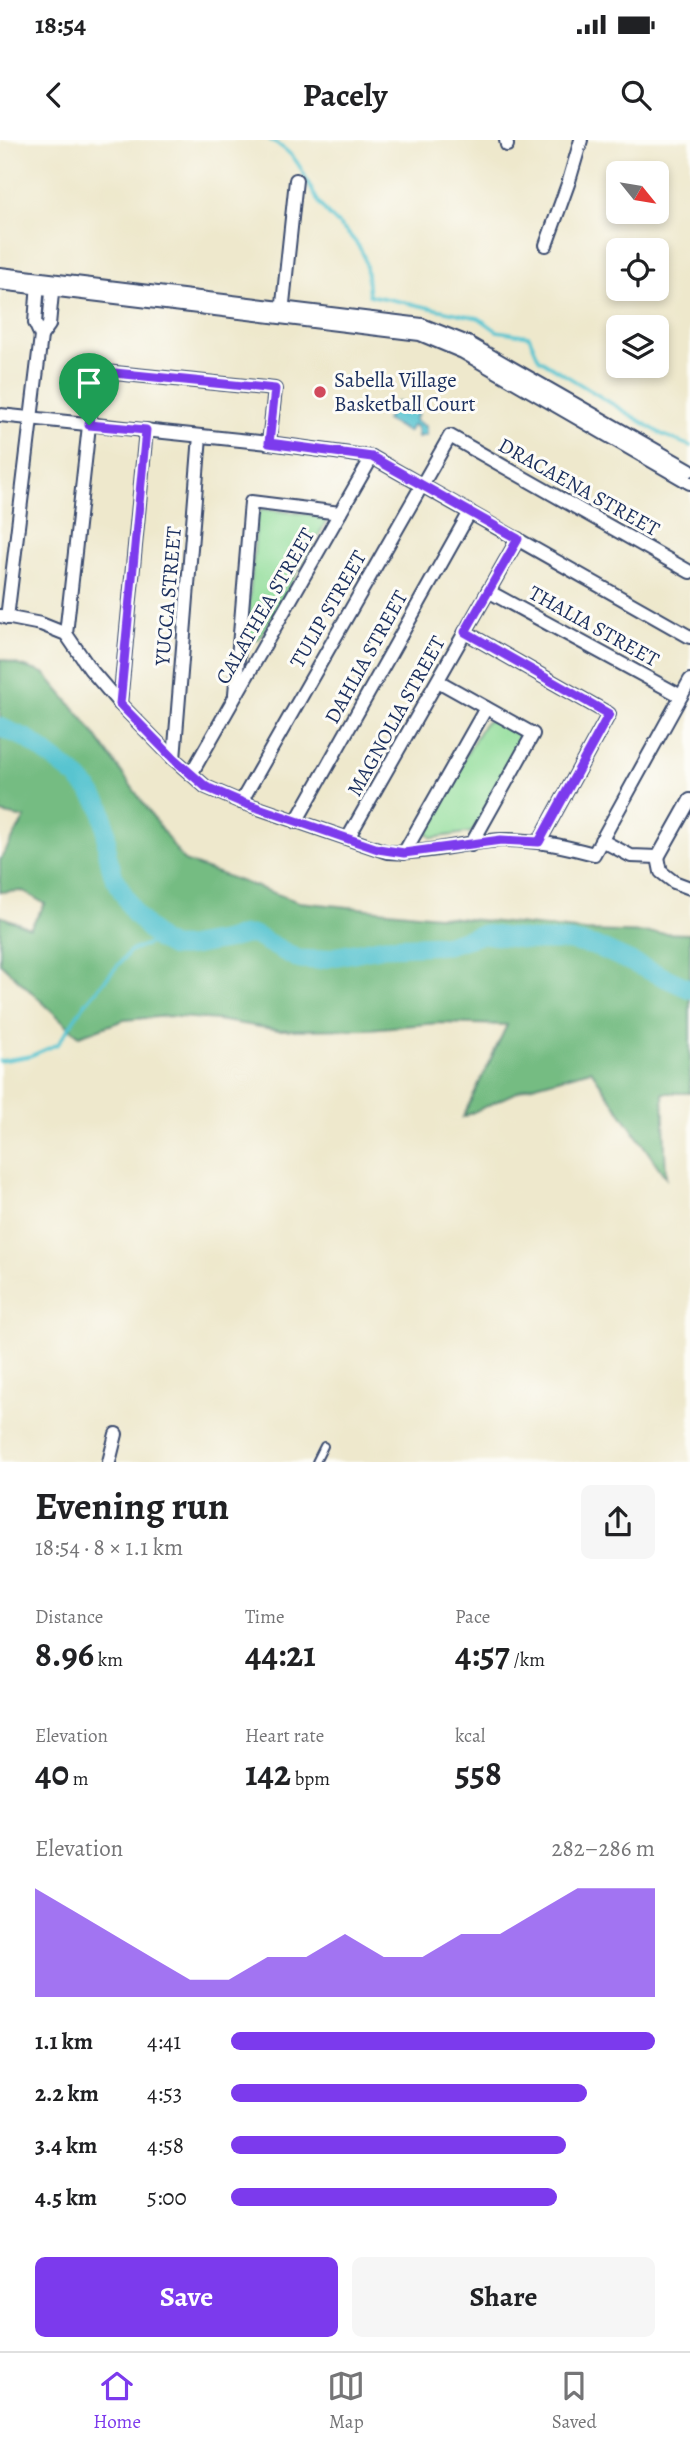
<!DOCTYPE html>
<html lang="en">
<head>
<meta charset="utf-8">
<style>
	body { margin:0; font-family:Alegreya,serif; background:#f6f6f6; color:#202124; height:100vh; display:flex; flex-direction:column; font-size:26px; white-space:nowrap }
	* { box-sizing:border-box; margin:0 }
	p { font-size:23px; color:#757577 }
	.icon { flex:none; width:38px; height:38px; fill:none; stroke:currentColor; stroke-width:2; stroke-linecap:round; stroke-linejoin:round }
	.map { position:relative; height:1322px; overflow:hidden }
	.details { display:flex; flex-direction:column; background:#fff; flex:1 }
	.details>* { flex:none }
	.needle { width:46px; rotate:120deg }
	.fabs { position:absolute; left:606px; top:21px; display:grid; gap:14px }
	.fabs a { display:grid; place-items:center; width:63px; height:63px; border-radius:10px; background:#fff; box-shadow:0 4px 10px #0003; font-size:35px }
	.pin { position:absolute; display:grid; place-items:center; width:60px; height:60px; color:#fff; margin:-72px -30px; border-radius:50% 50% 50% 0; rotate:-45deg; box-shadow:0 0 7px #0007 }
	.pin .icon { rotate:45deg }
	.round { display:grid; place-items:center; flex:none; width:74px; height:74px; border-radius:10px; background:#f6f6f6 }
	.headline { display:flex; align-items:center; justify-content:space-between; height:119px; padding:0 35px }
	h1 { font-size:38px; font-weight:600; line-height:52px }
	.metrics { display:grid; grid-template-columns:repeat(3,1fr); gap:10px; height:119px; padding:7px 35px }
	.metrics div { display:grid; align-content:center }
	.metrics b { font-size:35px; font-weight:600 }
	.metrics small { font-size:19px; font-weight:400 }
	.metrics p { font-size:19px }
	.chart { height:196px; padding:14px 35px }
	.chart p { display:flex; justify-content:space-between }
	.chart svg { width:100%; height:126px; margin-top:7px; fill:#7c3aed; opacity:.7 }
	.button { display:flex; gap:14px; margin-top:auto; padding:14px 35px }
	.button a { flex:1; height:80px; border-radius:10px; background:#7c3aed; color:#fff; font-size:28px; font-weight:600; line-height:80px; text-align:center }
	.button a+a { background:#f6f6f6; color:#202124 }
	ul { padding:0 35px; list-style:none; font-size:23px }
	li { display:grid; grid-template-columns:112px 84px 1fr; align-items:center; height:52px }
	li i { height:18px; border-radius:9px; background:#7c3aed }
	.status { display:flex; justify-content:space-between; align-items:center; height:49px; padding:0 35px; background:#fff; direction:ltr }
	.status svg { height:19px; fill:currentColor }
	header { display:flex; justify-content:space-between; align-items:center; height:91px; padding:0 35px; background:#fff; font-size:32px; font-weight:600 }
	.tab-bar { display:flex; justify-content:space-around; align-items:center; height:98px; border-top:2px solid #e0e0e0; background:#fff; font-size:19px; color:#757577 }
	.tab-bar a { display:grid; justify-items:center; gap:4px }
	.tab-bar .active { color:#7c3aed }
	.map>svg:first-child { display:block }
</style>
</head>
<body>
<div class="status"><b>18:54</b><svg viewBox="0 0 49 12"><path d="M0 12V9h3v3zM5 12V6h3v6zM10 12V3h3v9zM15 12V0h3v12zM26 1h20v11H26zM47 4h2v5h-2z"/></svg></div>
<header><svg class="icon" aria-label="back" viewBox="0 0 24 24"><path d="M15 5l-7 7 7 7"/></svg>Pacely<svg class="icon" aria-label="search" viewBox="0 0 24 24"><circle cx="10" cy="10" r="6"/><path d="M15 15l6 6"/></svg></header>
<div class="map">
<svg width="690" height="1322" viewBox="0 0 690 1322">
	<rect width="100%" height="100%" fill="#fdfcf7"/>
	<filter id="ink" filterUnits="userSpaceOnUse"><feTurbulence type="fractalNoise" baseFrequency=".0143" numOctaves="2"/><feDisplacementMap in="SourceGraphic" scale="14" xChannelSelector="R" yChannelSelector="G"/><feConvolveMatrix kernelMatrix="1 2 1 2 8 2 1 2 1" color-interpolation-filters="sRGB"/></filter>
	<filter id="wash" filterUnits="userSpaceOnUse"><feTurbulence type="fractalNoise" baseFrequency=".00686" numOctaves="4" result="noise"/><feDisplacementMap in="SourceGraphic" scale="28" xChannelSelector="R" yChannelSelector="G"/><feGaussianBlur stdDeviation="1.57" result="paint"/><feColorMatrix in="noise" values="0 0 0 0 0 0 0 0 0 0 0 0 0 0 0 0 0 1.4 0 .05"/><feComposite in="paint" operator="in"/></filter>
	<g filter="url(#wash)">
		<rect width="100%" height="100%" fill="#eee8cc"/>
		<g fill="#91dd9a" stroke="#56867c" stroke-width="2">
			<polygon points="262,369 323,376 326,379 325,384 259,499 249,500 246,495 257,377"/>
			<polygon points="490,580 519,595 524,601 472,692 432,698 425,691 426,686 483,585"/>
		</g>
		<polygon fill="#74bc82" stroke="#487670" stroke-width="2" points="0,519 44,533 86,582 184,721 299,762 585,791 690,794 690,953 663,953 666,1038 591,930 525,948 463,977 507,885 439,883 368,889 279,890 217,880 168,876 124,880 79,896 0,823 0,776 30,788 45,764 23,751 0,752 0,720 25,678 0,673"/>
		<polygon fill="#58c4d0" stroke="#3a7a97" stroke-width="2" points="397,261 418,273 415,280 426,287 426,295 418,297 417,288 413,284 408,292 386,280"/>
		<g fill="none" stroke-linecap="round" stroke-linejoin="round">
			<g stroke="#58c4d0" stroke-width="3.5">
				<path d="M270,0C305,18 302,39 322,67C334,83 353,94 362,112C368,123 367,143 369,155L479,178L497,191L529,196L539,219L663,295L690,306"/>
				<polyline points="0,921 30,916 58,904 84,865 130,811 159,800"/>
			</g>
			<polyline stroke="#58c4d0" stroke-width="19" points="0,587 28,599 77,637 91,652 102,669 106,691 107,714 114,737 135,774 159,800 172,807 187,807 226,800 244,795 254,795 298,819 318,820 384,807 447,805 483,794 537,801 570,801 598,807 690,849"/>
		</g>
	</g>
	<g filter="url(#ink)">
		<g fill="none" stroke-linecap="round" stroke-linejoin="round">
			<defs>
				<polyline id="service" points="316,1322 324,1306"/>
				<g id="minor">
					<polyline points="506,0 507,5"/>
					<polyline points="546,105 569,41 581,0"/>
					<polyline points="0,134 422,185 468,203 690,330"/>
					<polyline points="38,142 35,183 41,196 49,185 53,142"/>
					<polyline points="0,143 420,194 463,212 690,343"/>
					<polyline points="282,173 296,40"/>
					<polyline points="0,275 269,303 372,317 690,497"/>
					<polyline points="488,451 681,556"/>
					<path d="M0,476L41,484L66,494L90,529L120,564L174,619L206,647L241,662L387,712C426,715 463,702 501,700C533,699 564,706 594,714L690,540"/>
					<polyline points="7,478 41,196"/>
					<polyline points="465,492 609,574 539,702"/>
					<polyline points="66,494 95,231 275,249 269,303"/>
					<polyline points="438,541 533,594 471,705"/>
					<polyline points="235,554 251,362 340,373"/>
					<polyline points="120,564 146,290"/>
					<polyline points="174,619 200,296"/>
					<polyline points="191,634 372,317"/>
					<polyline points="241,662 450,296 690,432"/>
					<polyline points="296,682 470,372"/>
					<polyline points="348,698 518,399"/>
					<polyline points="601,700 631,716 658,717"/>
					<polyline points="404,713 486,568"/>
					<polyline points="658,717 690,660"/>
					<polyline points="658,717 661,732 674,742 690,748"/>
					<polyline points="109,1322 116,1294"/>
				</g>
			</defs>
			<use href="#service" stroke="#3b4b6e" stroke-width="10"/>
			<use href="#minor" stroke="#3b4b6e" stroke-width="16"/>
			<use href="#service" stroke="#fff" stroke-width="6"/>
			<use href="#minor" stroke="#fff" stroke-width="12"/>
		</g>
	</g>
	<g fill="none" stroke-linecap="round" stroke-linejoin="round" filter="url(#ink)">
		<defs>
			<polygon id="route" points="95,231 275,249 269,303 372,317 518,399 465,492 609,574 539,702 501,700 404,713 378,709 241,662 206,647 174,619 120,564 146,290 89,285"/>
		</defs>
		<use href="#route" stroke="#fff" stroke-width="14"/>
		<use href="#route" stroke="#7c3aed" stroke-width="9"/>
	</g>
	<circle fill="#d1495b" stroke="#fdfcf7" stroke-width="2.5" cx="320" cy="252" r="7"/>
	<g text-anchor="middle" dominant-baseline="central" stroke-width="6" stroke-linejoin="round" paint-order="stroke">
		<g font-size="21" fill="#1b2f5e" stroke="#fdfcf7" text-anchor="start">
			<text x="334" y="240">Sabella Village<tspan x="334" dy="24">Basketball Court</tspan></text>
		</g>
		<g font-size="21" fill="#1b2f5e" stroke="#fdfcf7">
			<text transform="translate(579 347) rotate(29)">DRACAENA STREET</text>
			<text transform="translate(168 456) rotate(-85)">YUCCA STREET</text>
			<text transform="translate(265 466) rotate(-60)">CALATHEA STREET</text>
			<text transform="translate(328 469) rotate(-60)">TULIP STREET</text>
			<text transform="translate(594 486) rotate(29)">THALIA STREET</text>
			<text transform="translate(366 517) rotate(-61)">DAHLIA STREET</text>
			<text transform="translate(396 576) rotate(-61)">MAGNOLIA STREET</text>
		</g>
	</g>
</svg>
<div class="fabs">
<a><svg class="needle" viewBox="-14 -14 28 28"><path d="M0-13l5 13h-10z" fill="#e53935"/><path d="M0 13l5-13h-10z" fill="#757577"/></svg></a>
<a><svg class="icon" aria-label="locate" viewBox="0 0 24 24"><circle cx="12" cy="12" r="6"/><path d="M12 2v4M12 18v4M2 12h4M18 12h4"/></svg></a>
<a><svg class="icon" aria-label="layers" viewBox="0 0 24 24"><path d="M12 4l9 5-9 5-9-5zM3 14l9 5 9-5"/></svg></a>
</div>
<div class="pin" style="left:89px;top:285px;background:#1e9e55"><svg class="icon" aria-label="arrive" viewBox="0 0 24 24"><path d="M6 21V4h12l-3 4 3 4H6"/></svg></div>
</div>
<section class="details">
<div class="headline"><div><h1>Evening run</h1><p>18:54 · 8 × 1.1 km</p></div><a class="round"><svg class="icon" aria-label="share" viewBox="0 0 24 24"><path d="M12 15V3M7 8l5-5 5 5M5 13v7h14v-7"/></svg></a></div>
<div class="metrics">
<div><p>Distance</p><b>8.96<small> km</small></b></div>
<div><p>Time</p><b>44:21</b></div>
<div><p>Pace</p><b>4:57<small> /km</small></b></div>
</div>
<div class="metrics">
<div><p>Elevation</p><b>40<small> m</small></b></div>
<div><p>Heart rate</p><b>142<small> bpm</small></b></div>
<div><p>kcal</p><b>558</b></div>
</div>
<div class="chart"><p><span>Elevation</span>282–286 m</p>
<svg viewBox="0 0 160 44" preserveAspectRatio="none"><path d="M0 44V6L10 14L20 22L30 30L40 38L50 38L60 30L70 30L80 22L90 30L100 30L110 22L120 22L130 14L140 6L150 6L160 6V44z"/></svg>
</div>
<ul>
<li><b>1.1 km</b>4:41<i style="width:100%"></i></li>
<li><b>2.2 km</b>4:53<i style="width:84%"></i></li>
<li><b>3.4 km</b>4:58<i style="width:79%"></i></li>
<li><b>4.5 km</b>5:00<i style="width:77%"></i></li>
</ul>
<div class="button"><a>Save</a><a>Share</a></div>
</section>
<nav class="tab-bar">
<a class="active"><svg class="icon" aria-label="home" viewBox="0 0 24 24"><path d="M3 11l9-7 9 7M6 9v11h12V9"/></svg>Home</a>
<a><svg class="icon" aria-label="map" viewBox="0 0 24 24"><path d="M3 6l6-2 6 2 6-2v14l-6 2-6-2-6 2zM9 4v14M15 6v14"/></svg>Map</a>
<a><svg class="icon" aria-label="saved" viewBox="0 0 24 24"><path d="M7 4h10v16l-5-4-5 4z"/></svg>Saved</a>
</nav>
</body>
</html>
